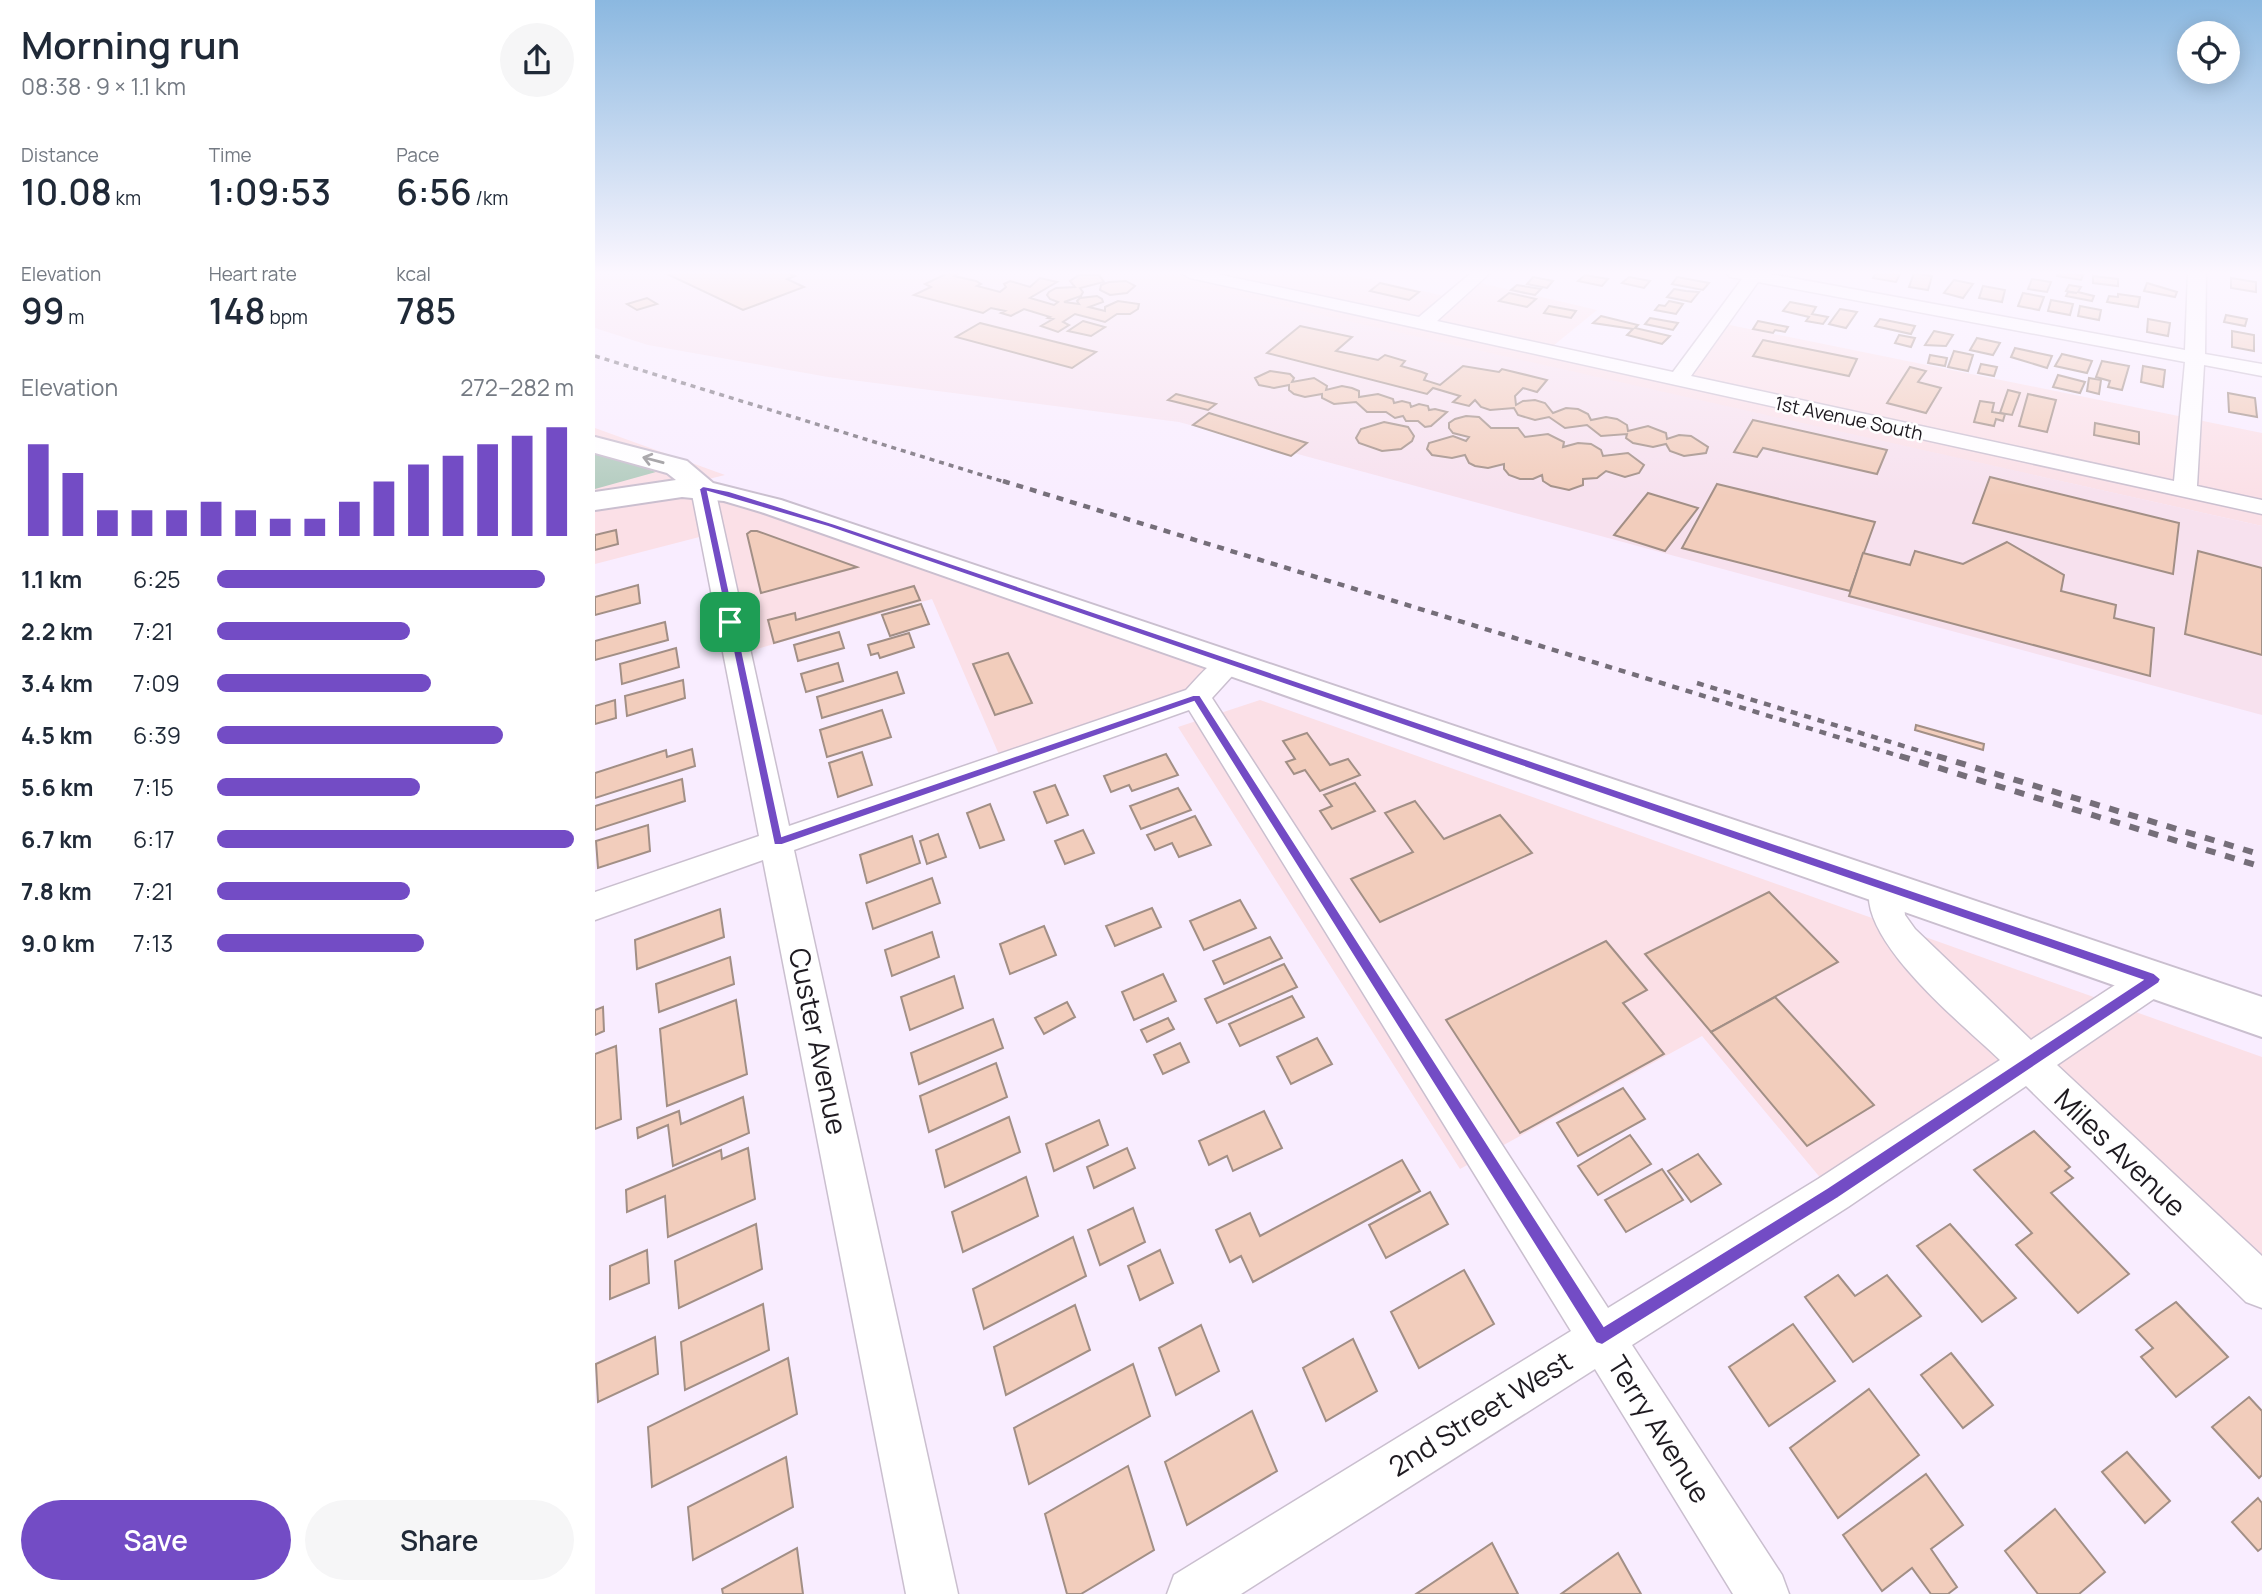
<!DOCTYPE html>
<html lang="en">
<head>
<meta charset="utf-8">
<style>
	body { margin:0; font-family:Manrope,sans-serif; background:#f6f6f7; color:#1f2937; height:100vh; display:flex; flex-direction:column; font-size:26px; white-space:nowrap }
	* { box-sizing:border-box; margin:0 }
	p { font-size:23px; color:#747a83 }
	.icon { flex:none; width:38px; height:38px; fill:none; stroke:currentColor; stroke-width:2; stroke-linecap:round; stroke-linejoin:round }
	.map { position:relative; flex:1; overflow:hidden }
	.details { display:flex; flex-direction:column; background:#fff; width:595px }
	.details>* { flex:none }
	.tools { position:absolute; left:1582px; top:21px; display:grid; gap:14px }
	.tools a { display:grid; place-items:center; width:63px; height:63px; border-radius:50%; background:#fff; box-shadow:0 4px 18px #0003; font-size:35px }
	.pin { position:absolute; display:grid; place-items:center; width:60px; height:60px; color:#fff; margin:-30px; border-radius:14px; box-shadow:0 4px 10px #0006 }
	.round { display:grid; place-items:center; flex:none; width:74px; height:74px; border-radius:37px; background:#f6f6f7 }
	.head { display:flex; align-items:center; justify-content:space-between; height:119px; padding:0 21px }
	h1 { font-size:38px; font-weight:600; line-height:52px }
	.figures { display:grid; grid-template-columns:repeat(3,1fr); gap:10px; height:119px; padding:7px 21px }
	.figures div { display:grid; align-content:center }
	.figures b { font-size:35px; font-weight:600 }
	.figures small { font-size:19px; font-weight:400 }
	.figures p { font-size:19px }
	.chart { height:196px; padding:14px 21px }
	.chart p { display:flex; justify-content:space-between }
	.chart svg { width:100%; height:126px; margin-top:7px; stroke:#734cc5; stroke-width:6 }
	.button { display:flex; gap:14px; margin-top:auto; padding:14px 21px }
	.button a { flex:1; height:80px; border-radius:42px; background:#734cc5; color:#fff; font-size:28px; font-weight:600; line-height:80px; text-align:center }
	.button a+a { background:#f6f6f7; color:#1f2937 }
	ul { padding:0 21px; list-style:none; font-size:23px }
	li { display:grid; grid-template-columns:112px 84px 1fr; align-items:center; height:52px }
	li i { height:18px; border-radius:9px; background:#734cc5 }
	main { display:flex; flex:1; min-height:0 }
	.map>svg:first-child { display:block }
</style>
</head>
<body>
<main>
<section class="details">
<div class="head"><div><h1>Morning run</h1><p>08:38 · 9 × 1.1 km</p></div><a class="round"><svg class="icon" aria-label="share" viewBox="0 0 24 24"><path d="M12 15V3M7 8l5-5 5 5M5 13v7h14v-7"/></svg></a></div>
<div class="figures">
<div><p>Distance</p><b>10.08<small> km</small></b></div>
<div><p>Time</p><b>1:09:53</b></div>
<div><p>Pace</p><b>6:56<small> /km</small></b></div>
</div>
<div class="figures">
<div><p>Elevation</p><b>99<small> m</small></b></div>
<div><p>Heart rate</p><b>148<small> bpm</small></b></div>
<div><p>kcal</p><b>785</b></div>
</div>
<div class="chart"><p><span>Elevation</span>272–282 m</p>
<svg viewBox="0 0 160 44" preserveAspectRatio="none"><path d="M5 44V12M15 44V22M25 44V35M35 44V35M45 44V35M55 44V32M65 44V35M75 44V38M85 44V38M95 44V32M105 44V25M115 44V19M125 44V16M135 44V12M145 44V9M155 44V6"/></svg>
</div>
<ul>
<li><b>1.1 km</b>6:25<i style="width:92%"></i></li>
<li><b>2.2 km</b>7:21<i style="width:54%"></i></li>
<li><b>3.4 km</b>7:09<i style="width:60%"></i></li>
<li><b>4.5 km</b>6:39<i style="width:80%"></i></li>
<li><b>5.6 km</b>7:15<i style="width:57%"></i></li>
<li><b>6.7 km</b>6:17<i style="width:100%"></i></li>
<li><b>7.8 km</b>7:21<i style="width:54%"></i></li>
<li><b>9.0 km</b>7:13<i style="width:58%"></i></li>
</ul>
<div class="button"><a>Save</a><a>Share</a></div>
</section>
<div class="map">
<svg width="1667" height="1594" viewBox="0 0 1667 1594">
	<rect width="100%" height="100%" fill="#f9edff"/>
	<g fill="#fbe0e7">
		<polygon points="530,273 748,273 858,298 877,281 1002,310 953,350 1084,379 1125,323 1667,433 1667,526"/>
		<polygon points="0,428 130,475 69,490 108,489 634,664 601,697 408,764 337,599 155,651 116,534 0,564"/>
		<polygon points="665,700 1667,1057 1667,1286 1434,1064 1238,1193 1107,1036 865,1169 583,727"/>
	</g>
	<polygon fill="#f7e1ee" points="0,273 539,273 1667,526 1667,715 584,422 233,377 53,345 0,328"/>
	<polygon fill="#b3ccbf" points="0,451 61,472 0,489"/>
	<g fill="#f2cdbc" stroke="#a28f86" stroke-width="2">
		<polygon points="80,273 192,273 200,276 192,279 209,287 148,310 74,275"/>
		<polygon points="353,273 363,273 359,276 381,281 386,284 382,286 405,292 411,287 409,284 415,281 435,287 445,278 462,282 435,298 459,305 463,302 455,299 452,295 454,292 461,288 480,287 475,281 484,275 504,275 509,282 485,288 488,292 486,296 469,302 484,304 482,301 485,298 502,296 507,299 508,302 494,307 510,311 510,307 523,301 544,304 543,309 535,314 522,314 510,322 480,314 468,322 474,325 463,332 446,326 458,319 453,318 455,317 429,309 416,316 406,313 410,311 396,308 388,313 319,295 336,287 330,284"/>
		<polygon points="1281,273 1298,273 1305,274 1301,282 1278,278"/>
		<polygon points="1319,273 1337,276 1333,290 1314,287"/>
		<polygon points="1463,273 1474,273 1488,275 1486,280 1462,276"/>
		<polygon points="990,275 1013,279 1007,286 983,281"/>
		<polygon points="1498,276 1523,279 1523,286 1498,283"/>
		<polygon points="938,277 958,281 952,288 932,284"/>
		<polygon points="1034,277 1055,281 1049,288 1027,283"/>
		<polygon points="1082,277 1114,283 1108,290 1077,284"/>
		<polygon points="1636,278 1661,282 1661,292 1636,288"/>
		<polygon points="1437,279 1456,282 1452,292 1433,289"/>
		<polygon points="1359,280 1378,284 1368,298 1349,293"/>
		<polygon points="531,281 540,286 532,293 515,295 505,290 506,285 514,282"/>
		<polygon points="785,283 824,292 814,300 775,291"/>
		<polygon points="1552,283 1582,292 1580,297 1549,291"/>
		<polygon points="922,285 946,289 940,295 916,290"/>
		<polygon points="1474,285 1486,287 1483,292 1499,296 1497,301 1471,296 1473,292 1482,293 1471,291"/>
		<polygon points="1388,286 1410,290 1407,302 1384,298"/>
		<polygon points="1079,289 1091,291 1104,292 1096,302 1072,297"/>
		<polygon points="914,293 941,299 932,307 904,301"/>
		<polygon points="1428,293 1449,297 1444,310 1423,306"/>
		<polygon points="1523,294 1545,297 1543,307 1512,302 1514,296 1523,297"/>
		<polygon points="52,298 62,304 42,310 32,304"/>
		<polygon points="1456,300 1478,304 1475,315 1453,311"/>
		<polygon points="1074,301 1088,304 1081,314 1060,310 1064,305 1070,306"/>
		<polygon points="1195,302 1221,307 1217,314 1233,317 1228,324 1211,321 1214,317 1188,311"/>
		<polygon points="954,306 981,311 976,318 949,313"/>
		<polygon points="1485,306 1506,310 1504,320 1483,316"/>
		<polygon points="1245,309 1262,312 1251,328 1234,324"/>
		<polygon points="1631,315 1652,319 1650,326 1629,322"/>
		<polygon points="1006,316 1043,325 1040,328 1075,336 1067,344 1032,335 1038,329 998,323"/>
		<polygon points="1055,318 1083,323 1078,330 1050,324"/>
		<polygon points="1285,319 1320,326 1316,334 1280,326"/>
		<polygon points="1553,319 1575,323 1573,336 1552,332"/>
		<polygon points="488,321 510,327 496,336 473,331"/>
		<polygon points="1163,321 1193,327 1190,332 1180,330 1178,333 1158,329"/>
		<polygon points="385,323 501,352 477,368 361,337"/>
		<polygon points="705,326 757,337 741,351 783,360 790,355 810,361 806,366 827,372 832,374 829,380 845,385 868,366 904,372 907,369 952,380 942,392 928,388 920,396 921,405 928,401 940,400 950,403 958,413 971,408 983,409 993,414 996,420 1011,417 1022,419 1032,425 1033,431 1053,426 1071,433 1072,439 1084,435 1096,436 1113,447 1111,453 1089,456 1075,451 1071,444 1058,447 1038,443 1031,438 1032,434 1006,436 992,425 970,428 954,417 940,420 923,415 919,408 895,410 886,407 880,400 874,406 858,402 865,396 838,388 832,394 672,353"/>
		<polygon points="1339,331 1358,335 1351,346 1330,345"/>
		<polygon points="1637,331 1659,335 1659,351 1637,347"/>
		<polygon points="1304,335 1320,338 1316,347 1300,343"/>
		<polygon points="1382,338 1405,343 1398,355 1375,350"/>
		<polygon points="1168,340 1262,359 1254,376 1158,356"/>
		<polygon points="1420,348 1457,356 1452,368 1416,357"/>
		<polygon points="1359,351 1378,355 1373,371 1353,367"/>
		<polygon points="1467,354 1497,361 1492,373 1460,366"/>
		<polygon points="1335,355 1352,358 1350,366 1333,363"/>
		<polygon points="1507,361 1534,366 1527,390 1513,387 1515,381 1501,377"/>
		<polygon points="1386,364 1402,367 1399,376 1383,373"/>
		<polygon points="1548,366 1570,370 1568,387 1546,382"/>
		<polygon points="1315,367 1331,371 1323,382 1346,388 1331,413 1292,403"/>
		<polygon points="675,371 695,374 699,378 697,382 719,378 732,386 731,390 747,386 757,388 764,391 764,397 783,394 798,399 799,403 807,401 815,403 816,407 824,404 833,406 834,410 840,409 852,412 836,426 830,427 823,421 811,421 808,416 800,418 791,412 772,412 761,402 739,404 727,398 727,394 710,397 699,394 694,390 694,385 679,388 664,385 660,378"/>
		<polygon points="1463,375 1490,382 1485,393 1458,387"/>
		<polygon points="1494,378 1506,380 1504,394 1492,391"/>
		<polygon points="1413,390 1425,393 1417,415 1405,413"/>
		<polygon points="1633,393 1660,398 1662,417 1634,412"/>
		<polygon points="581,394 621,404 613,410 573,400"/>
		<polygon points="1433,394 1461,400 1452,432 1424,426"/>
		<polygon points="1385,401 1399,403 1397,412 1410,414 1408,421 1401,419 1399,426 1379,422"/>
		<polygon points="614,413 712,443 696,456 598,425"/>
		<polygon points="871,416 884,417 896,428 923,428 930,437 953,434 969,442 968,447 983,443 996,444 1006,450 1008,456 1033,453 1049,465 1044,473 1030,477 1011,471 1002,478 988,479 988,485 974,490 956,486 948,481 947,475 938,479 925,479 914,475 909,469 909,464 893,468 880,466 874,463 870,455 857,458 837,455 832,449 834,443 858,436 871,441 874,437 858,433 854,428 854,423 860,419"/>
		<polygon points="1158,420 1292,450 1282,474 1168,448 1162,457 1139,452"/>
		<polygon points="789,422 813,427 819,436 817,441 806,449 787,451 764,443 761,438 766,429"/>
		<polygon points="1500,423 1544,432 1544,444 1499,435"/>
		<polygon points="1395,477 1584,523 1578,574 1378,523"/>
		<polygon points="1122,484 1280,522 1255,591 1087,548"/>
		<polygon points="1053,493 1103,508 1070,551 1019,535"/>
		<polygon points="21,530 23,544 0,550 0,535"/>
		<polygon points="156,531 162,531 262,567 166,593 152,534"/>
		<polygon points="1412,542 1469,575 1466,591 1521,605 1519,618 1559,628 1555,676 1254,596 1268,553 1315,565 1320,551 1368,564"/>
		<polygon points="1603,551 1667,568 1667,655 1590,634"/>
		<polygon points="43,585 45,603 0,615 0,597"/>
		<polygon points="319,586 325,600 179,643 173,620 200,613 201,620"/>
		<polygon points="326,604 334,624 295,636 287,615"/>
		<polygon points="70,622 73,640 0,660 0,641"/>
		<polygon points="244,632 249,648 203,661 199,645"/>
		<polygon points="314,633 319,647 285,658 283,653 276,655 273,645"/>
		<polygon points="81,648 84,667 27,684 25,664"/>
		<polygon points="413,653 437,703 400,715 378,664"/>
		<polygon points="243,663 248,681 211,692 206,674"/>
		<polygon points="302,672 309,693 227,718 222,697"/>
		<polygon points="88,680 90,698 32,716 30,696"/>
		<polygon points="20,700 21,718 0,724 0,706"/>
		<polygon points="287,710 296,737 232,757 225,730"/>
		<polygon points="1321,725 1389,744 1388,750 1320,730"/>
		<polygon points="712,733 735,765 753,759 765,775 725,791 710,770 699,774 691,762 700,759 688,741"/>
		<polygon points="97,749 100,766 0,798 0,773 71,750 72,757"/>
		<polygon points="267,752 277,785 243,797 234,763"/>
		<polygon points="571,754 583,775 537,791 534,785 516,792 509,776"/>
		<polygon points="87,779 90,801 0,830 0,806"/>
		<polygon points="760,783 780,811 737,829 725,811 737,806 729,795"/>
		<polygon points="460,785 473,815 452,823 439,792"/>
		<polygon points="583,788 596,810 546,829 535,806"/>
		<polygon points="820,801 849,839 905,815 937,853 785,922 756,879 818,852 790,813"/>
		<polygon points="395,804 409,840 385,848 372,813"/>
		<polygon points="600,816 616,845 584,857 577,843 560,850 552,835"/>
		<polygon points="53,825 55,851 3,868 1,841"/>
		<polygon points="488,830 499,853 470,864 460,841"/>
		<polygon points="343,834 351,857 332,864 325,841"/>
		<polygon points="317,836 325,863 272,883 265,855"/>
		<polygon points="337,878 345,903 278,929 271,903"/>
		<polygon points="1174,892 1243,962 1116,1032 1050,954"/>
		<polygon points="645,900 661,928 609,950 595,921"/>
		<polygon points="557,908 566,927 520,946 511,926"/>
		<polygon points="125,909 129,937 42,969 40,940"/>
		<polygon points="449,926 461,955 415,974 405,944"/>
		<polygon points="337,932 344,957 297,976 290,950"/>
		<polygon points="675,937 687,958 629,984 618,961"/>
		<polygon points="1011,941 1052,990 1028,1003 1069,1054 925,1133 851,1020"/>
		<polygon points="135,957 139,984 64,1012 61,984"/>
		<polygon points="689,964 702,987 622,1023 610,999"/>
		<polygon points="568,974 581,1001 539,1020 527,992"/>
		<polygon points="359,976 368,1008 315,1030 306,997"/>
		<polygon points="697,996 709,1017 645,1046 634,1024"/>
		<polygon points="1180,997 1279,1105 1212,1146 1116,1032"/>
		<polygon points="141,1000 152,1074 72,1106 65,1029"/>
		<polygon points="472,1002 480,1017 449,1034 440,1018"/>
		<polygon points="8,1007 9,1031 0,1035 0,1010"/>
		<polygon points="573,1018 579,1029 552,1042 546,1030"/>
		<polygon points="398,1019 408,1048 324,1084 316,1053"/>
		<polygon points="722,1038 737,1064 696,1084 682,1057"/>
		<polygon points="585,1043 594,1062 568,1074 559,1055"/>
		<polygon points="21,1046 26,1119 0,1129 0,1054"/>
		<polygon points="401,1063 412,1097 334,1132 325,1096"/>
		<polygon points="1028,1088 1050,1119 983,1156 962,1123"/>
		<polygon points="148,1097 154,1133 78,1166 73,1125 43,1138 42,1128 84,1111 86,1124"/>
		<polygon points="669,1111 687,1148 638,1171 632,1156 614,1165 604,1141"/>
		<polygon points="414,1117 425,1152 350,1187 341,1150"/>
		<polygon points="504,1120 513,1145 459,1171 451,1144"/>
		<polygon points="1439,1131 1475,1167 1470,1171 1478,1178 1456,1193 1534,1274 1483,1313 1421,1245 1437,1233 1379,1170"/>
		<polygon points="1035,1135 1056,1164 1003,1195 983,1166"/>
		<polygon points="153,1148 160,1199 73,1237 70,1196 32,1212 31,1190 126,1150 127,1159"/>
		<polygon points="532,1148 540,1168 499,1188 492,1167"/>
		<polygon points="1103,1154 1126,1184 1096,1202 1073,1171"/>
		<polygon points="807,1160 825,1191 658,1282 646,1256 635,1262 621,1230 655,1213 665,1236"/>
		<polygon points="1067,1169 1088,1200 1031,1232 1010,1200"/>
		<polygon points="431,1177 443,1216 368,1252 357,1212"/>
		<polygon points="835,1192 853,1224 791,1258 774,1225"/>
		<polygon points="538,1208 550,1242 505,1265 493,1230"/>
		<polygon points="161,1224 167,1269 84,1308 80,1261"/>
		<polygon points="1355,1224 1421,1298 1387,1322 1322,1246"/>
		<polygon points="478,1237 491,1276 389,1329 378,1289"/>
		<polygon points="52,1250 54,1283 15,1299 15,1266"/>
		<polygon points="565,1250 578,1283 545,1300 533,1266"/>
		<polygon points="869,1270 899,1324 824,1368 796,1312"/>
		<polygon points="1243,1275 1260,1296 1292,1275 1326,1316 1258,1362 1210,1297"/>
		<polygon points="1581,1302 1633,1357 1581,1397 1546,1357 1558,1348 1541,1330"/>
		<polygon points="168,1304 174,1350 90,1390 86,1342"/>
		<polygon points="480,1305 495,1350 411,1395 399,1347"/>
		<polygon points="1198,1324 1240,1381 1174,1426 1134,1367"/>
		<polygon points="606,1325 624,1371 581,1395 564,1348"/>
		<polygon points="60,1337 63,1374 3,1402 1,1364"/>
		<polygon points="758,1339 782,1391 731,1421 708,1368"/>
		<polygon points="1356,1353 1398,1405 1368,1428 1326,1375"/>
		<polygon points="193,1358 202,1414 57,1487 53,1427"/>
		<polygon points="538,1364 555,1416 434,1484 419,1428"/>
		<polygon points="1274,1389 1324,1455 1243,1518 1195,1448"/>
		<polygon points="1654,1397 1667,1411 1667,1475 1664,1478 1617,1427"/>
		<polygon points="657,1411 682,1471 592,1525 570,1462"/>
		<polygon points="1532,1452 1575,1501 1550,1523 1507,1472"/>
		<polygon points="191,1457 198,1507 98,1560 93,1507"/>
		<polygon points="533,1466 559,1550 486,1594 472,1594 450,1514"/>
		<polygon points="1331,1474 1368,1525 1336,1549 1362,1587 1353,1594 1336,1594 1317,1568 1287,1591 1248,1535"/>
		<polygon points="1663,1498 1667,1503 1667,1548 1663,1551 1637,1522"/>
		<polygon points="1460,1509 1510,1572 1484,1594 1443,1594 1410,1551"/>
		<polygon points="897,1543 923,1594 821,1594"/>
		<polygon points="202,1548 208,1594 128,1594 127,1589"/>
		<polygon points="1023,1553 1046,1594 966,1594"/>
	</g>
	<g fill="none" stroke-linecap="round" stroke-linejoin="round">
		<defs>
			<g id="minor">
				<path d="M586,273H617L824,317L876,273H895L842,321L1078,372L1147,279L1135,277L1132,273H1170L1590,350L1593,273H1611L1610,354L1667,364V376L1609,365L1602,486L1667,500V514L595,278ZM1163,282L1590,362L1579,481L1096,376Z"/>
				<path d="M108,482L116,484L120,489L194,826L591,690C606,675 621,651 644,658L648,664L617,698L1013,1308L1223,1179L1405,1060C1369,1025 1250,931 1278,878L1290,874L1302,878L1307,887L1310,915L1320,929L1436,1040L1546,968L1559,964L1572,968L1577,979L1572,990L1462,1065L1667,1256V1308L1651,1302L1431,1086L1253,1207L1037,1345L1187,1575L1194,1594H1138L1000,1369L646,1594H572L579,1575L976,1331L594,710L199,850L363,1594H311L168,860L0,920V892L164,836L96,489L100,484Z"/>
			</g>
			<polygon id="major" points="0,437 92,461 118,483 186,500 1667,997 1667,1037 166,512 129,501 87,497 0,510 0,492 81,480 72,473 0,453"/>
		</defs>
		<use href="#minor" stroke="#cabfcf" stroke-width="3"/>
		<use href="#major" stroke="#cabfcf" stroke-width="4"/>
		<use href="#minor" fill="#fff" fill-rule="evenodd"/>
		<use href="#major" fill="#fff" fill-rule="evenodd"/>
		<polyline stroke="#756e79" stroke-width="3.5" stroke-dasharray="5 5" stroke-linecap="butt" points="0,356 413,483"/>
		<g stroke="#756e79" stroke-width="4.5" stroke-dasharray="7 7" stroke-linecap="butt">
			<polyline points="408,481 1311,758"/>
			<polyline points="1102,683 1348,758"/>
		</g>
		<g stroke="#756e79" stroke-width="6" stroke-dasharray="10 10" stroke-linecap="butt">
			<polyline points="1305,756 1667,867"/>
			<polyline points="1342,756 1667,855"/>
		</g>
	</g>
	<defs><path id="oneway-shaft" d="M-6 0H5M1.5-3L5.5 0L1.5 3" fill="none" stroke-width="1.6" stroke-linecap="round" stroke-linejoin="round" transform="scale(1.75)"/></defs>
	<use stroke="#9a989b" href="#oneway-shaft" transform="translate(58 460) rotate(-165)"/>
	<linearGradient id="sky" x2="0" y2="1"><stop stop-color="#8bb8e0"/><stop offset="0.55" stop-color="#fcf7ff"/><stop offset="1" stop-color="#fcf7ff" stop-opacity="0"/></linearGradient>
	<rect width="1667" height="496" fill="url(#sky)"/>
	<path fill="#734cc5" stroke="#fff" stroke-width="2" fill-rule="evenodd" d="M108,486L134,491L240,524L1559,973L1566,979L1564,983L1243,1198L1007,1345L1001,1343L599,702L187,845H179L104,489ZM113,492L233,527L1547,980L1232,1188L1009,1326L605,695H598L187,836Z"/>
	<g text-anchor="middle" dominant-baseline="central" stroke-width="5" stroke-linejoin="round" paint-order="stroke">
		<g font-size="19" fill="#1e1a20" stroke="#fff">
			<text transform="translate(1254 418) rotate(12)">1st Avenue South</text>
		</g>
		<g font-size="28" fill="#1e1a20" stroke="#fff">
			<text transform="translate(224 1041) rotate(78)">Custer Avenue</text>
			<text transform="translate(1526 1152) rotate(44)">Miles Avenue</text>
			<text transform="translate(885 1413) rotate(-32)">2nd Street West</text>
			<text transform="translate(1065 1429) rotate(58)">Terry Avenue</text>
		</g>
	</g>
</svg>
<div class="tools">
<a><svg class="icon" aria-label="locate" viewBox="0 0 24 24"><circle cx="12" cy="12" r="6"/><path d="M12 2v4M12 18v4M2 12h4M18 12h4"/></svg></a>
</div>
<div class="pin" style="left:135px;top:622px;background:#1e9e55"><svg class="icon" aria-label="arrive" viewBox="0 0 24 24"><path d="M6 21V4h12l-3 4 3 4H6"/></svg></div>
</div>
</main>
</body>
</html>
